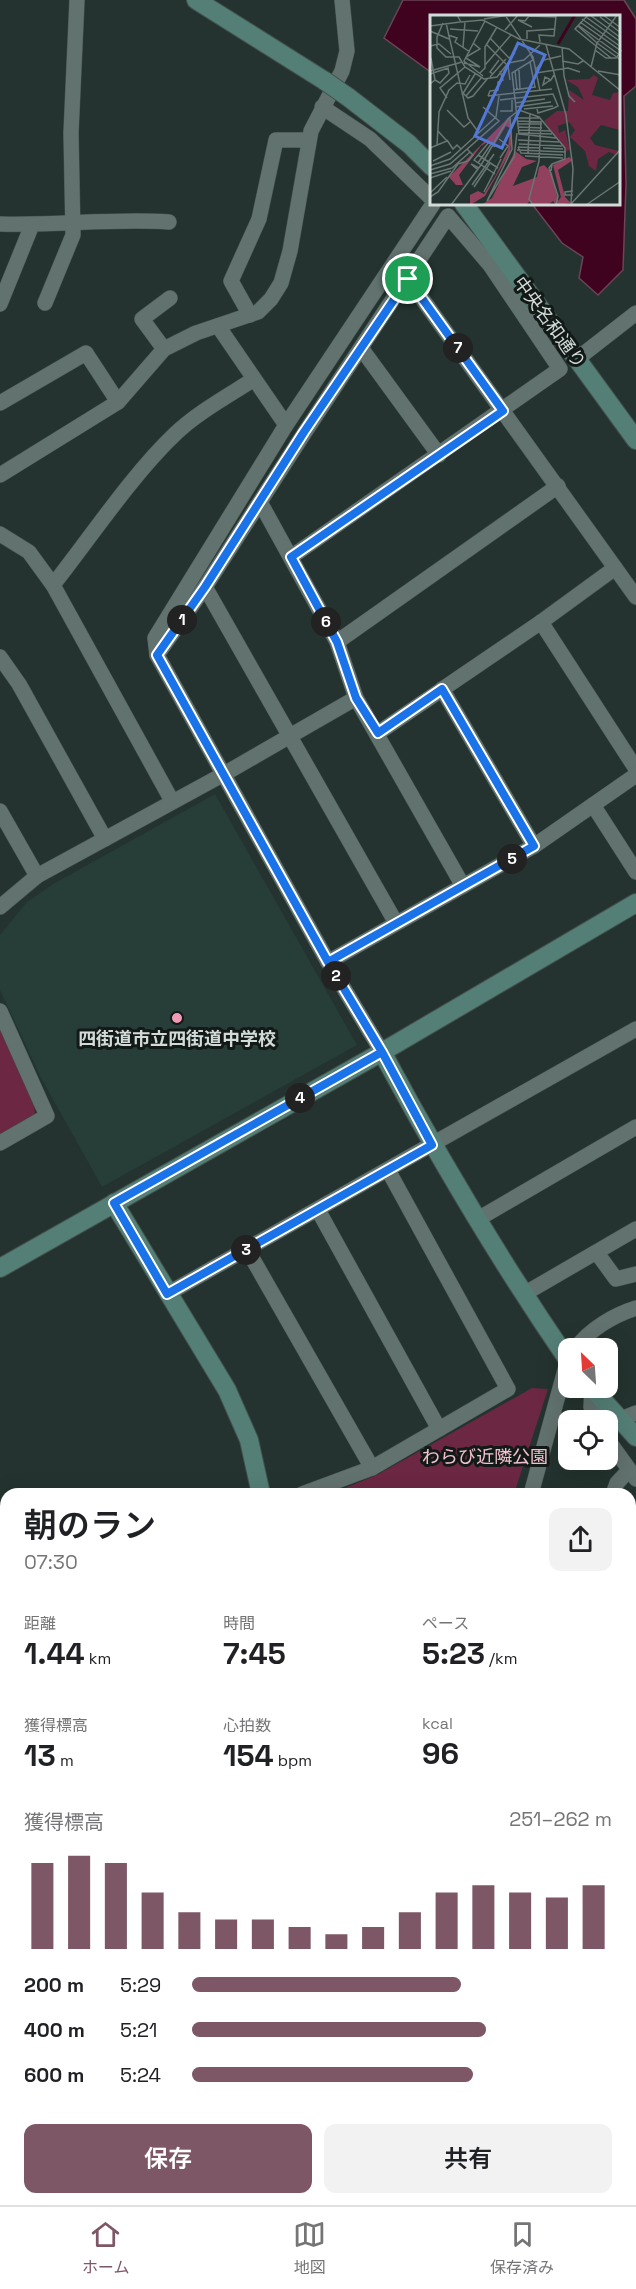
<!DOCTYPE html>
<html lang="ja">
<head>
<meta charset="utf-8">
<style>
	body { margin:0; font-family:"Space Grotesk","Noto Sans JP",sans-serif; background:#f2f2f2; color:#202124; height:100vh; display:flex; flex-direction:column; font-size:22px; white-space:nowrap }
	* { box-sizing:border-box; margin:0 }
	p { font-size:20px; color:#757577 }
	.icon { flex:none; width:33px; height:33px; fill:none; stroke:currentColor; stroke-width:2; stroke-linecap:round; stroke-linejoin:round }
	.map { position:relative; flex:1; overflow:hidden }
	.sheet { position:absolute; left:0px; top:1488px; width:636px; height:717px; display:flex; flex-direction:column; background:#fff; border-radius:18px 18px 0 0; box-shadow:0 6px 24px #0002 }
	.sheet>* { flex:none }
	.needle { width:39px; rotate:335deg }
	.controls { position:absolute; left:558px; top:1338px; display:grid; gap:12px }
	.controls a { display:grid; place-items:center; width:60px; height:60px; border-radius:12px; background:#fff; box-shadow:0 6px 24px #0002; font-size:30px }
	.pin { position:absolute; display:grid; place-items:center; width:51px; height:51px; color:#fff; margin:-26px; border:3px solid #fff; border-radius:50%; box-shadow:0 2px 6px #0007 }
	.km { position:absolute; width:30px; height:30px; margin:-15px; border-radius:50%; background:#222; color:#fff; font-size:16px; line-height:30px; text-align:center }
	.round { display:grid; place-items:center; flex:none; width:63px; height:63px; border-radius:12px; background:#f2f2f2 }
	.head { display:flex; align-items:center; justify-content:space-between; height:102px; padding:0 24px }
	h1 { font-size:33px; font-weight:600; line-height:45px }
	.figures { display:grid; grid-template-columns:repeat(3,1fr); gap:9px; height:102px; padding:6px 24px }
	.figures div { display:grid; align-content:center }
	.figures b { font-size:30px; font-weight:600 }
	.figures small { font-size:16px; font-weight:400 }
	.figures p { font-size:16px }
	.chart { height:168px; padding:12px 24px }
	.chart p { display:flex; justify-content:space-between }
	.chart svg { width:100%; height:108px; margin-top:6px; stroke:#7e5766; stroke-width:6 }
	.button { display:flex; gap:12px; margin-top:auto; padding:12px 24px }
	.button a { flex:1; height:69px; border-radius:12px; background:#7e5766; color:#fff; font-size:24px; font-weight:600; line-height:69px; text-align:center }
	.button a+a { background:#f2f2f2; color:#202124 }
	ul { padding:0 24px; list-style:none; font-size:20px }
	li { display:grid; grid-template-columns:96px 72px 1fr; align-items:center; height:45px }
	li i { height:15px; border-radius:8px; background:#7e5766 }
	.menu { display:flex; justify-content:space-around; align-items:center; height:84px; border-top:2px solid #e0e0e0; background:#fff; font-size:16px; color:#757577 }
	.menu a { display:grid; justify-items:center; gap:3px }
	.menu .on { color:#7e5766 }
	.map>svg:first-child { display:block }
</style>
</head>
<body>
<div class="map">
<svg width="636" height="2205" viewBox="0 0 636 2205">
	<rect width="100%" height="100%" fill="#24332f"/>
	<g fill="#263d38">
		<polygon points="215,794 357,1045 102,1187 41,1078 0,990 0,935 27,902 53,884"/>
		<polygon points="630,2092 636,2092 636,2205 495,2205 496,2199 630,2199"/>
	</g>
	<g fill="#6c2742">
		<polygon points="0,1027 34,1103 35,1114 0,1134"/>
		<polygon points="532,1388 548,1389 514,1494 330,1494 377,1475"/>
	</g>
	<g fill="#91405e">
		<polygon points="630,1682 636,1694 636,1773 630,1764"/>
		<polygon points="241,2199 300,2199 296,2205 238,2205"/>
	</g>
	<polygon fill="#3f031f" stroke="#6b4456" stroke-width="1.5" points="403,0 624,0 636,19 636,86 624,96 626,184 623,270 598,295 579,278 583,257 562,243 532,204 620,204 620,16 432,16 432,73 384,38"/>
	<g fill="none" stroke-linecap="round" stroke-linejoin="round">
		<defs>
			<g id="street">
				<polyline points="322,107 370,139 432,199"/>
				<path d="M0,224C57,226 113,218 169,222"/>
				<polyline points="408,279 636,597"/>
				<polyline points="45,303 73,235 71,133 77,0"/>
				<polyline points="0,304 32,225"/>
				<polyline points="250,315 231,281 259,219 276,140 309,140"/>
				<polyline points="218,326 286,425"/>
				<polyline points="361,348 439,455"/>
				<polyline points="164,349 142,319 170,298"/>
				<polyline points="577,359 636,313"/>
				<polyline points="0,403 86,353 118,402"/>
				<polyline points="0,475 118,402 164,349 196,333 258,312 271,299 281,283 290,251 311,131 342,71 347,51 342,0"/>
				<polyline points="260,502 337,642 356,698 463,886"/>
				<polyline points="0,534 29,552 53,585 172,801"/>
				<path d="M53,585C91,537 131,476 175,434C198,412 228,396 254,379"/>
				<polyline points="205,587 396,923"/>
				<polyline points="541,622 636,769"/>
				<polyline points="337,642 558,486"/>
				<polyline points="157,655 205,587 305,432 448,216 490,265 560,369 291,557"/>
				<polyline points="0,657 19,684 105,839"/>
				<polyline points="442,689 534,846"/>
				<polyline points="378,733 541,622 615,568"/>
				<polyline points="593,805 636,872"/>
				<polyline points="0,811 37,876"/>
				<polyline points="0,907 37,876 224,774 356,698"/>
				<polyline points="328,962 534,846 636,775"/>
				<polyline points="0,1011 47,1116 0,1143"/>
				<polyline points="382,1052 328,962 157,655 155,638 286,425 433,204"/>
				<polyline points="318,1210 439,1429"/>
				<polyline points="478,1219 636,1127"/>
				<polyline points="247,1249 372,1468"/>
				<polyline points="597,1253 616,1279 636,1274"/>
				<polyline points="167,1294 636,1029"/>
				<polyline points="524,1294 636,1229"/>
				<path d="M576,1348C590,1329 614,1315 636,1308"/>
				<polyline points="592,1388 591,1407 595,1420"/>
				<polyline points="621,1419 636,1413"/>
				<polyline points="608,1440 636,1479"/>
				<polyline points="302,1494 372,1468 508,1389 388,1170"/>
				<polyline points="531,1494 568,1359"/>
				<polyline points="613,1494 617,1483 629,1470"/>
				<polyline points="0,1591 6,1592"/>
				<polyline points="630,1595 636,1608"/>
				<polyline points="630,2008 636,2009"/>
				<polyline points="630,2084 636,2085"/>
				<polyline points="118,2205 120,2199"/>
				<polyline points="466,2205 467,2199"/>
				<polyline points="492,2205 493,2199"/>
			</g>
			<g id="secondary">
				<polyline points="196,0 325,81"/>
				<polyline points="348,97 409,144 432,167"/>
				<polyline points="464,204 636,440"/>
				<path d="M382,1052C439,1158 500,1261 568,1360"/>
				<polyline points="114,1203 227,1390 249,1440 261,1494"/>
				<polyline points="0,1268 382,1052 636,903"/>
				<polyline points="592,1388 636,1437"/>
				<polyline points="0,2094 6,2097"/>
				<polyline points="7,2205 9,2199"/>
			</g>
		</defs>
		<use href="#street" stroke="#43514d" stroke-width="16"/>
		<use href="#secondary" stroke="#43514d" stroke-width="20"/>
		<use href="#street" stroke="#62726e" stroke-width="15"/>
		<use href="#secondary" stroke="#547f76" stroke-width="18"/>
		<defs>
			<polyline id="secondary-bridge" points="325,81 348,97"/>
		</defs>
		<use href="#secondary-bridge" stroke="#43514d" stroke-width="20" stroke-linecap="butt"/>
		<use href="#secondary-bridge" stroke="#547f76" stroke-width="18"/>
	</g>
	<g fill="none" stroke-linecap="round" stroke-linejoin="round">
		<defs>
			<polyline id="route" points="408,279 304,432 205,587 157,655 328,962 382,1052 432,1145 167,1294 114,1203 382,1052 328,962 534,846 442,689 378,733 356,698 337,642 291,557 503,411 408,279"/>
		</defs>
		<use href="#route" stroke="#fff" stroke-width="12"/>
		<use href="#route" stroke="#1a73e8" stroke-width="8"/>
	</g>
	<circle fill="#f09ab6" stroke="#121917" stroke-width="2" cx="177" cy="1018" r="6"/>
	<g text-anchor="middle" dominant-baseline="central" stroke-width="6" stroke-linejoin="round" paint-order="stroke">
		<g font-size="18" fill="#d2dbd8" stroke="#121917">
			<text transform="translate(550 322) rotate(54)">中央名和通り</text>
		</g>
		<g font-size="18" font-weight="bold" fill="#d2dbd8" stroke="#121917">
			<text x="177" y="1038">四街道市立四街道中学校</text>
		</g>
		<g font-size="18" fill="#f3c2d0" stroke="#121917">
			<text x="485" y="1456">わらび近隣公園</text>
		</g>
	</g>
	<g transform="translate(430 15)">
		<rect width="190" height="190" fill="#24332f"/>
		<path d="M164,60L168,63L162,80L180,85L183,78L190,77V115L171,110L160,123L165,130L189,136L186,140L179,137L168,144L166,156L159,151L155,136L140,122L145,115L139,107L128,111L129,118L135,115L140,135L136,136L114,106L127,96H138L139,75L154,85L148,72L136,65L159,64Z" fill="#6c2742"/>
		<path d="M80,101L82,121L80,137L55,181L40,190V180L48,176L54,179L66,160L78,134L80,113L76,111L65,129L59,126L51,131L29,160L33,170H26L19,162ZM85,136L96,144L107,146L92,152L83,171L107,162L109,152L114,150L122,158L128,186L131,182L123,150L139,142L143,145L128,155L135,182L141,188L126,190L123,186L118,190H104L100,186L96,190H51L62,183Z" fill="#91405e"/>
		<path fill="none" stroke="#3f031f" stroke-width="3" d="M128,29L145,0"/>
		<path fill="none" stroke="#6a7673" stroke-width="1.5" d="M27,0L31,7L53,5L89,24L139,34L191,76M75,0L103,42L110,76M158,0L145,14L166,31M160,0L191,23M173,0L191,13M156,2L191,27M170,2L191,18M54,4L79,0M152,4L191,32M150,7L191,36L186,43H176L165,35M13,8L7,22V33L16,42H29L35,52L54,64L67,62L78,48L94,45L110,30M16,8L38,103L49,118M148,10L191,41M0,11L30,7M148,11L167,28M102,12L88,5L95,6L99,1L126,2M20,14L48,16M75,15L88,0M0,16L19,24M18,20L27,23L25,27L40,37M60,23L79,43L85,38M97,24V16L125,14M110,27L109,20L124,21L126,1M167,28L191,45M57,30L78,51L80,65M116,30L136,100L143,154L141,189M0,31L9,29L21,39M166,31L181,43M33,32L35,7M132,32L134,61L139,81L145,87M100,38L103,45L82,58L89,119L126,123M36,42L50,34L43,28M1,43L5,65M132,46L148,49L153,46M34,48L50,52L36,43M55,50L81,20M161,52L167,28L187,0M106,54L114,45L131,41M89,55L90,74M0,56L32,47M85,56L87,74M168,56L191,60M50,58L55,53V32L67,12M106,58L138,53L150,57M0,59L18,53L19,58L10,68L5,65L0,69M63,59L60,57L69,45M53,61L34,46L55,6M60,62L76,44M121,65L115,62L113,70L119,66L121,65L124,60M83,75L105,72L100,47M33,78L38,83L43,81L58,63M32,80L45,59M36,81L52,62M58,81L122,74M58,81L60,76L68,75V67L73,65L70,56M17,83L10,73L35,52M70,85L123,79L128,91L124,93M85,88L115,84M85,92L121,87M94,94L123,91M107,94L108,98L124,93M17,95L34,112L40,107M70,96H82V85M87,103H109M88,106L111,107M88,109H112M89,112L112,113M89,115L121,116M89,118L122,119M69,124L78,131L70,143M17,125L23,134L27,130L31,134M88,125L129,127M89,129L132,131M7,130L9,97L19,75L27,68L35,69L40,60M65,132L59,127L44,145L65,159M88,132L91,138L133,140M88,132L110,133M0,133L17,126L8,116M113,133L133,134M87,135L136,137M98,138L100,98M48,140L68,153M95,141L133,143M3,146L21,137M48,148L61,129M122,149L119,153L128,181L126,190M51,150L78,104L89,95L109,102L135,133V144L122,149L121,156M0,151L20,144L66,102L69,81M0,155L20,149L69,106L53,92M48,155L41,149L49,153M0,159L22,153L40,137M0,163L21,156M42,170L64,139M44,172L60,148M143,176L135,177V180H143M54,177L71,144M0,178L17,162M0,182L8,177L28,149L38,146L43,140L37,134M57,186L84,142L87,118M57,186L82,134L80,102M141,189L191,134M21,190L51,150M103,190L99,184L109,146L111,106M156,190L191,166"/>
		<path fill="#5378d8" fill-opacity="0.15" stroke="#5378d8" stroke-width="3" d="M88,28L115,40L72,133L45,121Z"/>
		<rect width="190" height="190" fill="none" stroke="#d2dbd8" stroke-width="3"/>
	</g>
</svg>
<div class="controls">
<a><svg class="needle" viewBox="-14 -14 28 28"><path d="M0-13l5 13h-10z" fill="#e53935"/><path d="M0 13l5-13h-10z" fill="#757577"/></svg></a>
<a><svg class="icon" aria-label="locate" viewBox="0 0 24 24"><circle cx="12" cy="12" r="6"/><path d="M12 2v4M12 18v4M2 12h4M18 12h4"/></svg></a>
</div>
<div class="pin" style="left:408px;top:279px;background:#1e9e55"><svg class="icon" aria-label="arrive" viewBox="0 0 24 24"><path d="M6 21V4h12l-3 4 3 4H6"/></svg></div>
<b class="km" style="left:182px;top:620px">1</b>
<b class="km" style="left:336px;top:976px">2</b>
<b class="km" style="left:246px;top:1250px">3</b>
<b class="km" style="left:300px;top:1098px">4</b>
<b class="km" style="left:512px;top:859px">5</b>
<b class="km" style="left:326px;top:622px">6</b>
<b class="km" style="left:458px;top:348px">7</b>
<section class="sheet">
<div class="head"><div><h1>朝のラン</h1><p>07:30</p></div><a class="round"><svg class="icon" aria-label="share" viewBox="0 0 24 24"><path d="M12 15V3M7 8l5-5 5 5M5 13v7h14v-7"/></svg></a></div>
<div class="figures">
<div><p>距離</p><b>1.44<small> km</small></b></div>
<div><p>時間</p><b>7:45</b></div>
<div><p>ペース</p><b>5:23<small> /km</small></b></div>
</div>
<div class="figures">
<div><p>獲得標高</p><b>13<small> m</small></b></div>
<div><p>心拍数</p><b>154<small> bpm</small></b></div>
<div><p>kcal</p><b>96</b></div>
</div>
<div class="chart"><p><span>獲得標高</span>251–262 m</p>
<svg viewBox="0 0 160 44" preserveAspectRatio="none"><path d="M5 44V9M15 44V6M25 44V9M35 44V21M45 44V29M55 44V32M65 44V32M75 44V35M85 44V38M95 44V35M105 44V29M115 44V21M125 44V18M135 44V21M145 44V23M155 44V18"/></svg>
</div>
<ul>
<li><b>200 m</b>5:29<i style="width:64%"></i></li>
<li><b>400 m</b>5:21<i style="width:70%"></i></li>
<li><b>600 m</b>5:24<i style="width:67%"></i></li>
</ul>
<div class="button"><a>保存</a><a>共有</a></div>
</section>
</div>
<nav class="menu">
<a class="on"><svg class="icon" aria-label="home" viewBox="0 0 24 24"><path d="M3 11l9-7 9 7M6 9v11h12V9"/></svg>ホーム</a>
<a><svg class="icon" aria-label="map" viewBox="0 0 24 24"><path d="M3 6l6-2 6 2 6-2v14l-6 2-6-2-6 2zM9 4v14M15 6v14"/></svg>地図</a>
<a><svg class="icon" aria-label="saved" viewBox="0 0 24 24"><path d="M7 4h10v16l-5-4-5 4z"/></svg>保存済み</a>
</nav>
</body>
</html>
